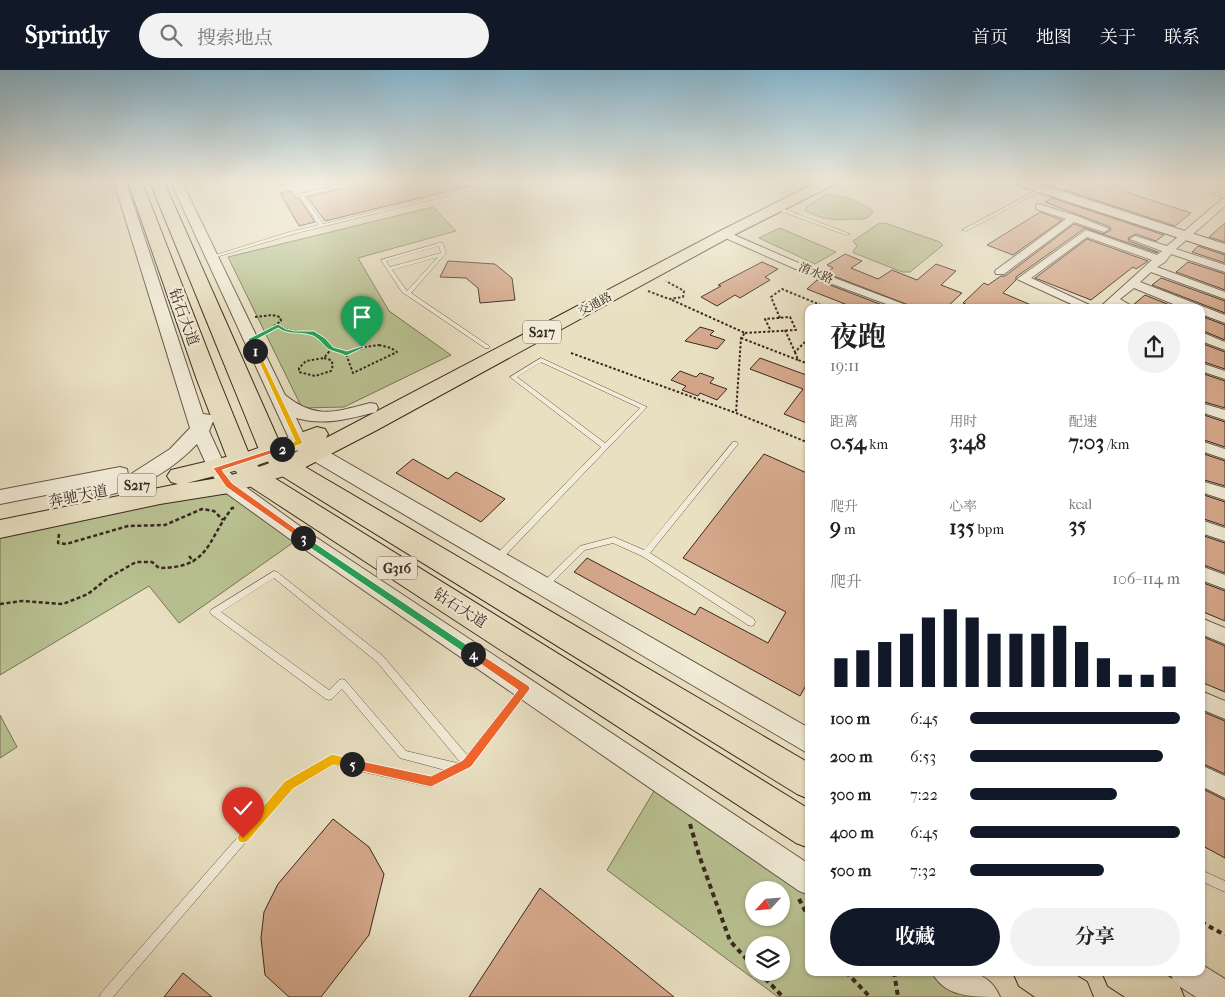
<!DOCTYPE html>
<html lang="zh">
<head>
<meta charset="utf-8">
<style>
	body { margin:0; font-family:"IM FELL French Canon","Noto Serif SC",serif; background:#f2f2f2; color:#222; height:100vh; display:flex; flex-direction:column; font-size:19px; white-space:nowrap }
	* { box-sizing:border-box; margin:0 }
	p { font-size:16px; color:#767676 }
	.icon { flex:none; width:28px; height:28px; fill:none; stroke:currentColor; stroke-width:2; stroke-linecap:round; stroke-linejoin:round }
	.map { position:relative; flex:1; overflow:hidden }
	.panel { position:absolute; left:805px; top:234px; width:400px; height:672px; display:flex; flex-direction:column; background:#fff; border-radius:10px; box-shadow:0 1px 4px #0004 }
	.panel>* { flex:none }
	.needle { width:32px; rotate:244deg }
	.controls { position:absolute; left:745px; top:811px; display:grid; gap:10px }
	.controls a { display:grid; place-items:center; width:45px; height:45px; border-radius:50%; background:#fff; box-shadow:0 1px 4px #0004; font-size:25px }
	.pin { position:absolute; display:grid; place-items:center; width:42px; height:42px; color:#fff; margin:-51px -21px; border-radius:50% 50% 50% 0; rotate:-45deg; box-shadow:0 0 5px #0007 }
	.pin .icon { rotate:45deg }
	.km { position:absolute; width:25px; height:25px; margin:-12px; border-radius:50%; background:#222; color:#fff; font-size:14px; line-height:25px; text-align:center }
	.round { display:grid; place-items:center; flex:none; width:52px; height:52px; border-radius:26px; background:#f2f2f2 }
	.summary { display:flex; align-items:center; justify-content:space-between; height:85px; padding:0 25px }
	h1 { font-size:28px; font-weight:700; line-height:38px }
	.metrics { display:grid; grid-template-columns:repeat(3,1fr); gap:8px; height:85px; padding:5px 25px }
	.metrics div { display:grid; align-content:center }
	.metrics b { font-size:21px; font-weight:700 }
	.metrics small { font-size:14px; font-weight:400 }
	.metrics p { font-size:14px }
	.chart { height:140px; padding:10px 25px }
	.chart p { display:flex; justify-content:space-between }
	.chart svg { width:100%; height:90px; margin-top:5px; stroke:#111827; stroke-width:6 }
	.cta { display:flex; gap:10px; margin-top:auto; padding:10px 25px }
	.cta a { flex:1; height:58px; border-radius:30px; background:#111827; color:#fff; font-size:20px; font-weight:700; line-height:58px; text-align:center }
	.cta a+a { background:#f2f2f2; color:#222 }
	ul { padding:0 25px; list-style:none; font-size:16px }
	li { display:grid; grid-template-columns:80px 60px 1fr; align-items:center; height:38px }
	li i { height:12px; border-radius:6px; background:#111827 }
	header { display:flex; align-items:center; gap:30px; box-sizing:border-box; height:70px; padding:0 25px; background:#111827; color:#fff }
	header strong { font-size:24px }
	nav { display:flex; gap:28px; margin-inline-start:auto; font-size:18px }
	.search { width:350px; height:45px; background:#f2f2f2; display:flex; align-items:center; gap:12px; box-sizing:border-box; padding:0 18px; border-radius:28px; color:#767676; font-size:19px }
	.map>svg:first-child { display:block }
</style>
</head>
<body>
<header>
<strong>Sprintly</strong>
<div class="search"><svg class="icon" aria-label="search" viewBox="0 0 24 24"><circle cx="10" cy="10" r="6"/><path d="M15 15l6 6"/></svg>搜索地点</div>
<nav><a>首页</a><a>地图</a><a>关于</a><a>联系</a></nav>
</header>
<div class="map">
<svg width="1225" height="927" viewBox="0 0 1225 927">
	<rect width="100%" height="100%" fill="#e9e0c2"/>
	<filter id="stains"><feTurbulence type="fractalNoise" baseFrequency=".004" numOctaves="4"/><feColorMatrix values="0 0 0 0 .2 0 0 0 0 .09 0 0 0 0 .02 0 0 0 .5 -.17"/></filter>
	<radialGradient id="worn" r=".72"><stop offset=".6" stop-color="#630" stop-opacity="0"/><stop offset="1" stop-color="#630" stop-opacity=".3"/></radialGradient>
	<g fill="#b9c292" stroke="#797458" fill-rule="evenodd">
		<path d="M827,124C845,126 860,130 873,142C867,151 862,149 852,149C830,150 826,150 805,141L807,136Z"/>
		<polygon points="433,137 456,161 358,188 389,241 451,285 344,337 302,338 228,187"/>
		<polygon points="885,153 940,172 943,175 910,202 902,202 854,183 853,181 857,176 853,171 878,154"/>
		<polygon points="780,158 836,182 815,194 759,168"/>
		<polygon points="217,424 227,424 301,467 179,553 149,516 0,605 0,459"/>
		<polygon points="0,645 17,677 0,688"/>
		<path d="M660,711L809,810V902L948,903L985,927H778L607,800ZM754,820H781V848H754ZM754,875H781V902H754Z"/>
	</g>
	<g fill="#d5a88b" stroke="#39271f">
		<polygon points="368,112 468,112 469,116 325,151 307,127"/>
		<polygon points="1078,112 1093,112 1111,118 1119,112 1140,112 1126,122 1191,143 1175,156 1065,120"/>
		<polygon points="291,121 296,128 299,128 315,152 299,156 280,123"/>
		<polygon points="1052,128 1164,165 1156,171 1136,164 1128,168 1129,171 1158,182 1157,183 1085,158 1016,207 1016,210 1003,223 1038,238 974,238 963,233 984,213 988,215 1001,206 1005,206 1074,154 1103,164 1111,160 1110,157 1045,132"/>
		<polygon points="1040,142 1062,150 1013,185 987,175"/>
		<polygon points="1225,153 1225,172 1209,167"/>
		<polygon points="1087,169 1148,191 1136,199 1133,197 1091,230 1035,208"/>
		<polygon points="1198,176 1225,185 1225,193 1192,182"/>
		<polygon points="845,184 862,191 851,198 878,209 892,200 917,210 936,194 956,201 941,215 962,223 946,238 916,238 826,203 833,198 827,195"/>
		<polygon points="448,191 495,194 512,208 515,230 480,233 478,218 466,208 440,207"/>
		<polygon points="762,192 778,199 765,207 770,210 740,228 735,225 717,236 701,227 721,216 718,215"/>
		<polygon points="1188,192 1225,204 1225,220 1176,202"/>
		<polygon points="1161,208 1225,231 1225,243 1152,215"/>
		<polygon points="817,210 890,238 855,238 807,219"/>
		<polygon points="1145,225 1177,238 1137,238 1133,235"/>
		<polygon points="1201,246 1225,255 1225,270 1201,260"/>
		<polygon points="700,257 714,261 710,265 725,270 717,279 685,271"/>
		<polygon points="1201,273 1225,282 1225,299 1201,291"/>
		<polygon points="760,288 809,306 809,354 784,344 803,319 750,299"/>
		<polygon points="680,301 696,307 700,303 714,308 710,313 727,319 717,330 700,323 698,326 682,320 686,316 671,310"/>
		<polygon points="1201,303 1225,311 1225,338 1201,331"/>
		<polygon points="1201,344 1225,352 1225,377 1201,369"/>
		<polygon points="1201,383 1225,391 1225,416 1201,409"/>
		<polygon points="764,384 809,404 809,610 800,626 574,502 587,488 695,545 700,537 768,573 786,542 683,488"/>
		<polygon points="413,389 448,409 456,402 505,429 481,452 396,403"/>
		<polygon points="1201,424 1225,432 1225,456 1201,448"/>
		<polygon points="1201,465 1225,473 1225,503 1201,494"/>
		<polygon points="1201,512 1225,521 1225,551 1201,541"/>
		<polygon points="1201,566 1225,576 1225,622 1201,612"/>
		<polygon points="1201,641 1225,651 1225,704 1201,693"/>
		<polygon points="1201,718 1225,730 1225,788 1201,775"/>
		<polygon points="333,749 369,777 384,804 369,865 321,927 289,927 265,905 261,868 264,842 278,814"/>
		<polygon points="540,818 674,927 469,927"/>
		<polygon points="183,903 212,927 164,927"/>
	</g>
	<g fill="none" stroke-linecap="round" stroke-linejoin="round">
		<defs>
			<g id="service">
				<polygon points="352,112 360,112 304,126 323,154 494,112 502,112 297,163 213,188 209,187 293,161 319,155 299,125 299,124"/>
				<polygon points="1172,112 1179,112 1225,126 1225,128"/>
				<polygon points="1041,118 1044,119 966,161 962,160"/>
				<polygon points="775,137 779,137 850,164 846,165 775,139"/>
				<path d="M439,173H443L446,183L411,223L489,276V278H485L402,222L381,190ZM439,176L441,183L390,197L386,191ZM438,187L407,221L392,200Z"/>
				<path d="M541,288L647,337L500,491H494L493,489L494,487L601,377L510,307ZM541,292L640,338L605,373L517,307Z"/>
				<polygon points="733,372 737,372 738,374 650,483 754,549 755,552 754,555 751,556 748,555 642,486 613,473 585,480 547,518 544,519 541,518 540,516 541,514 580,476 614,467 644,480"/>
				<path d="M274,501L277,502L383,586L467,685L521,617L524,616L527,617L528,620L470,696L434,715L431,717L333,695L292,718L113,927H99L101,923L286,712L332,685L430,707L445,700L400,688L342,619L332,629L329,630L326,629L211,544L210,542L211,540ZM274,508L377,592L460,692L457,693L406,681L345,610L342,609L339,610L329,620L221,542Z"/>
				<polygon points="1201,800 1225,811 1225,822 1201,811"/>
			</g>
			<g id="minor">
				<polygon points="1225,128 1225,136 1176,179 1225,195 1225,202 1171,184 1165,192 1157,197 1225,222 1225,229 1151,202 1140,212 1225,245 1225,253 1201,244 1201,238 1183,238 1134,218 1120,229 1135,238 1119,238 1114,235 1111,238 1099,238 1152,190 1087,167 1031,208 1096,238 1080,238 1017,209 1086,160 1157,185 1162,181 1130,169 1135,166 1167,176 1222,129"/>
				<polygon points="1039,134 1077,146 1109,159 1104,162 1074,152 1004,204 996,204 995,202 996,200 1066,149 1036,139 1036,135"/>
				<polygon points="725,161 824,204 914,238 897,238 816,208 721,166 720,164"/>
				<polygon points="1201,262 1225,272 1225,280 1201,271"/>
				<polygon points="1201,293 1225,301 1225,309 1201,301"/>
				<polygon points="1201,333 1225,340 1225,350 1201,342"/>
				<polygon points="1201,371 1225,379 1225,389 1201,381"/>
				<polygon points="1201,411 1225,418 1225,430 1201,422"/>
				<polygon points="1201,450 1225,458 1225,471 1201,463"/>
				<polygon points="1201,496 1225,505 1225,519 1201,510"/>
				<polygon points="1201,548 1225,558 1225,574 1201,564"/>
				<polygon points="1201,621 1225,631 1225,649 1201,639"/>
				<polygon points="1201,695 1225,706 1225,728 1201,716"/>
			</g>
			<g id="tertiary">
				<path d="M114,112H126L203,344L211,345L214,349L209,361L225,396L236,410L308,462L809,794V825L799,821L294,472L222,420L208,398L197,374C174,398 148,414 116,423C108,425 102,428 93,426L91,421L93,416L97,415L0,434V420L120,397L127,399L128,405L131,404L170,379L190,358Z"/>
				<path d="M171,112H182L285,325C316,350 335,342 370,333L376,334L378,338L376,342C348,349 324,356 296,348L306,369L809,658V684L307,387L293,377Z"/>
				<polygon points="1201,894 1225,909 1225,927 1196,927 1174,913 1170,902 1201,902"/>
				<path d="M932,902C960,902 987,896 1000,927C972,927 944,927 932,902Z"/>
			</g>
			<polygon id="secondary" points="1015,112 1034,112 1225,174 1225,183 1017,115"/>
			<path id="primary" d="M817,112H835L833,115L730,167L377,360L294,403L229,423L160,434L0,468V450L178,414L171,412L167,406L171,400L247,382L317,357L325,359L328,364L326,368L720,161ZM304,378C265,398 229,407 187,413L258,395Z"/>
			<g id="trunk">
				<polygon points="128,112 142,112 219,310 251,389 263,401 809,739 809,778 796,773 245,413 229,393 197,310"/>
				<polygon points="150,112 164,112 282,378 295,391 809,693 809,729 797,724 277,403 260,382"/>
				<polygon points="1013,902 1071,902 1087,912 1093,927 1035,927 1019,916"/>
				<polygon points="1102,902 1161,902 1178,912 1184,927 1125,927 1108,916"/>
			</g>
		</defs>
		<use href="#service" stroke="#655548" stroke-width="1"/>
		<use href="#minor" stroke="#655548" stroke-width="2"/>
		<use href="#tertiary" stroke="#655548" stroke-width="2"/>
		<use href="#secondary" stroke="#39271f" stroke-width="2"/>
		<use href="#primary" stroke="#39271f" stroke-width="2"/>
		<use href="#trunk" stroke="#39271f" stroke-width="2"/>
		<g stroke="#39271f" stroke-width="2" stroke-dasharray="2.5 2" stroke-linecap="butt">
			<polyline points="648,221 669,229 683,227 684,221 666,211"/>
			<polyline points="672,230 745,263 741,268 736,343"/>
			<polyline points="255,247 272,245 280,247 281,251 263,264"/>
			<polyline points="780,248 771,227 782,219 828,238"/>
			<path d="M278,255C300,269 309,252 331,279L324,288"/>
			<polyline points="785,260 795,282 809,268"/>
			<polyline points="745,263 796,260 790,247 765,249 771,261"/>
			<polyline points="741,268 798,290"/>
			<polygon points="379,275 391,278 397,282 353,303 346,284 365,277"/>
			<polyline points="331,279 346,284"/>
			<polyline points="795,282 798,290 809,294"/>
			<polyline points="571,283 736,343 809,373"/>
			<polygon points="324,288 331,290 333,295 331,301 315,306 299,302 299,298 306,291"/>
		</g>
		<g stroke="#39271f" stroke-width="2.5" stroke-dasharray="4 2.5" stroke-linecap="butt">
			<polyline points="59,464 58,473 66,474 128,456 165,455 202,439 214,441 223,450"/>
			<polyline points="189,486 194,492"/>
			<path d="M0,534L22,531L63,534L88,524L108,508L136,492H152L159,498C210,498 206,472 232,438H235"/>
		</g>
		<g stroke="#39271f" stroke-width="4" stroke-dasharray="5 4" stroke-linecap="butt">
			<polyline points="690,754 699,785 730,871 754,897"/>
			<polyline points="799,829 809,848"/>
			<polyline points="1201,852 1225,865"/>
			<polyline points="759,902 783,927"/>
			<polyline points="846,902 870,927"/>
			<polyline points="894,902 898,927"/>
		</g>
		<use href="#service" fill="#f1ebd7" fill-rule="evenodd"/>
		<use href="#minor" fill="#f1ebd7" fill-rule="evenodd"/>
		<use href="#tertiary" fill="#f1ebd7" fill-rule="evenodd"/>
		<use href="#secondary" fill="#f1ebd7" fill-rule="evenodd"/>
		<use href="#primary" fill="#e9e0c2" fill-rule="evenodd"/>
		<use href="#trunk" fill="#e9e0c2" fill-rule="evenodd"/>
	</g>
	<linearGradient id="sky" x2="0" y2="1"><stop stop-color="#87b8d2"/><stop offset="0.46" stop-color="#f5f1e4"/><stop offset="1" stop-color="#f5f1e4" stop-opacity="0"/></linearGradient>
	<rect width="1225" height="242" fill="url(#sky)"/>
	<path fill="#22a559" stroke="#fff" d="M278,254L286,259L295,261H314L325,268L333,277L347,281L362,276L365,277L346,286C341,283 333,282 328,279C322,274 320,269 313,266C301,261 289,266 278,258L254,271L259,281L253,282L248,269Z"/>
	<polygon fill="#f5b400" stroke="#fff" points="253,279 259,281 303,373 302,374 282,381 278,379 295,371"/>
	<polygon fill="#f0652b" stroke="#fff" points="279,377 286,379 222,400 232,413 306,466 306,471 303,471 226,417 213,398"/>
	<polygon fill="#22a559" stroke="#fff" points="303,465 476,581 476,586 469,586 300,471 300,466"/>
	<polygon fill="#f0652b" stroke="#fff" points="473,579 529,616 530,619 471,697 431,717 349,698 347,694 349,690 352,689 431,706 463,690 518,620 469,586 469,581"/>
	<polygon fill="#f5b400" stroke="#fff" points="332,684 356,690 358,694 356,698 352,699 333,695 293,719 247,772 243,773 239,772 237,768 239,764 285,711"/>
	<g text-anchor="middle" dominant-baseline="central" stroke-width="4.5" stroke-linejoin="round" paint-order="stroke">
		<g font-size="12" fill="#39271f" stroke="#f1ebd7">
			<text transform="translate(816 203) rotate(22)">淯水路</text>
			<text transform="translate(595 234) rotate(-28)">交通路</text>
		</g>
		<g fill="#f1ebd7" stroke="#706256" stroke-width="1">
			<rect x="523" y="250.5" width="38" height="23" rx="4"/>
			<rect x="118" y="403.5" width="38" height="23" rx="4"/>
			<rect x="377" y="486.5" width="40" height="23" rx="4"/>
		</g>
		<g font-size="14" font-weight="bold" fill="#39271f">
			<text x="542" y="262">S217</text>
			<text x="137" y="415">S217</text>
			<text x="397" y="498">G316</text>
		</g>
		<g font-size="15" fill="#39271f" stroke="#f1ebd7">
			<text transform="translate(184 247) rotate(70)">钻石大道</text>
			<text transform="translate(78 426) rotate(-11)">奔驰大道</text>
			<text transform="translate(460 538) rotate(32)">钻石大道</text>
		</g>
	</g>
	<rect width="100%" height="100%" filter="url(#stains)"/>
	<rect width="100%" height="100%" fill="url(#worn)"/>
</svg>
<div class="controls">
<a><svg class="needle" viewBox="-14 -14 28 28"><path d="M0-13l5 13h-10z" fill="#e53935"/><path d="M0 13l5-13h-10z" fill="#767676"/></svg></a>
<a><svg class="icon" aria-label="layers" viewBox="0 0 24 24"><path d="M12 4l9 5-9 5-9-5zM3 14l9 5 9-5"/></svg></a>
</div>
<div class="pin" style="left:362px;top:277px;background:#1e9e55"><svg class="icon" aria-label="arrive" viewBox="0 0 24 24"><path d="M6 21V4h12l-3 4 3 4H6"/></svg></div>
<div class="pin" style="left:243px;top:768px;background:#d93025"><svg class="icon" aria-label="check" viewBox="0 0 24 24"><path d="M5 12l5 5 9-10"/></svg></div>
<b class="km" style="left:255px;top:281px">1</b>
<b class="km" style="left:282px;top:379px">2</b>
<b class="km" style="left:303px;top:468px">3</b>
<b class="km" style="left:473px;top:584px">4</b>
<b class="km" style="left:352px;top:694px">5</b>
<section class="panel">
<div class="summary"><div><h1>夜跑</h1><p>19:11</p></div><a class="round"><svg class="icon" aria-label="share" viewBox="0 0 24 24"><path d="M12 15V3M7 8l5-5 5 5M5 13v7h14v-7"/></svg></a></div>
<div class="metrics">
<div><p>距离</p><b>0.54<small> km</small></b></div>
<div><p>用时</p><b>3:48</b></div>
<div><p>配速</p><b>7:03<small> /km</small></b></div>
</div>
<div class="metrics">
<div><p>爬升</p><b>9<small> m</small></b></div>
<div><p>心率</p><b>135<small> bpm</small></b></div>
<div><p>kcal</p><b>35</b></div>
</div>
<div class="chart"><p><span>爬升</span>106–114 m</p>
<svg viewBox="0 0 160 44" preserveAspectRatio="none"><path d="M5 44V30M15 44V26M25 44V22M35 44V18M45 44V10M55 44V6M65 44V10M75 44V18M85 44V18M95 44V18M105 44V14M115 44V22M125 44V30M135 44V38M145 44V38M155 44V34"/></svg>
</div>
<ul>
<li><b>100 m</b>6:45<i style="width:100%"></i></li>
<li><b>200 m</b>6:53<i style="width:92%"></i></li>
<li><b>300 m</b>7:22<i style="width:70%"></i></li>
<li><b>400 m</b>6:45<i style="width:100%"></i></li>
<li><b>500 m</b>7:32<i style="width:64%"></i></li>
</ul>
<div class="cta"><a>收藏</a><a>分享</a></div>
</section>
</div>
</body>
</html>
